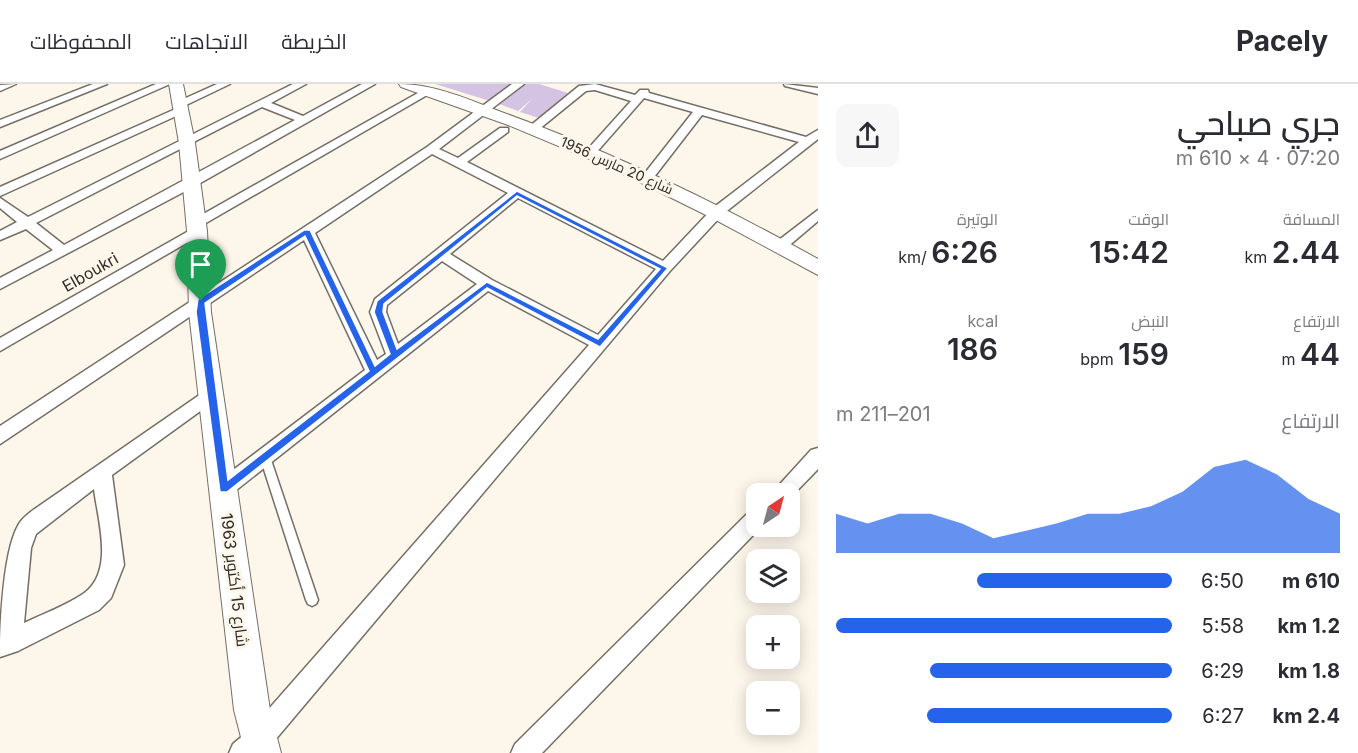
<!DOCTYPE html>
<html lang="ar">
<head>
<meta charset="utf-8">
<style>
	body { margin:0; font-family:Inter,Cairo,sans-serif; background:#f7f7f7; color:#2b2b33; direction:rtl; height:100vh; display:flex; flex-direction:column; font-size:22px; white-space:nowrap }
	* { box-sizing:border-box; margin:0 }
	p { font-size:20px; color:#7c7c81 }
	.icon { flex:none; width:33px; height:33px; fill:none; stroke:currentColor; stroke-width:2; stroke-linecap:round; stroke-linejoin:round }
	.map { position:relative; flex:1; overflow:hidden; direction:ltr }
	.drawer { display:flex; flex-direction:column; background:#fff; width:540px }
	.drawer>* { flex:none }
	.needle { width:39px; rotate:36deg }
	.fabs { position:absolute; left:746px; top:399px; display:grid; gap:12px }
	.fabs a { display:grid; place-items:center; width:54px; height:54px; border-radius:12px; background:#fff; box-shadow:0 3px 15px #0003; font-size:30px }
	.pin { position:absolute; display:grid; place-items:center; width:51px; height:51px; color:#fff; margin:-62px -26px; border-radius:50% 50% 50% 0; rotate:-45deg; box-shadow:0 0 6px #0007 }
	.pin .icon { rotate:45deg }
	.round { display:grid; place-items:center; flex:none; width:63px; height:63px; border-radius:12px; background:#f7f7f7 }
	.overview { display:flex; align-items:center; justify-content:space-between; height:102px; padding:0 18px }
	h1 { font-size:33px; font-weight:600; line-height:45px }
	.figures { display:grid; grid-template-columns:repeat(3,1fr); gap:9px; height:102px; padding:6px 18px }
	.figures div { display:grid; align-content:center }
	.figures b { font-size:30px; font-weight:600 }
	.figures small { font-size:16px; font-weight:400 }
	.figures p { font-size:16px }
	.chart { height:168px; padding:12px 18px }
	.chart p { display:flex; justify-content:space-between }
	.chart svg { width:100%; height:108px; margin-top:6px; fill:#2563eb; opacity:.7 }
	ul { padding:0 18px; list-style:none; font-size:20px }
	li { display:grid; grid-template-columns:96px 72px 1fr; align-items:center; height:45px }
	li i { height:15px; border-radius:8px; background:#2563eb }
	header { display:flex; align-items:center; gap:36px; box-sizing:border-box; height:84px; padding:0 30px; background:#fff; border-bottom:2px solid #e1e1e2 }
	header strong { font-size:28px }
	nav { display:flex; gap:33px; margin-inline-start:auto; font-size:21px }
	main { display:flex; flex:1; min-height:0 }
	.map>svg:first-child { display:block }
</style>
</head>
<body>
<header>
<strong>Pacely</strong>
<nav><a>الخريطة</a><a>الاتجاهات</a><a>المحفوظات</a></nav>
</header>
<main>
<section class="drawer">
<div class="overview"><div><h1>جري صباحي</h1><p>07:20 · 4 × 610 m</p></div><a class="round"><svg class="icon" aria-label="share" viewBox="0 0 24 24"><path d="M12 15V3M7 8l5-5 5 5M5 13v7h14v-7"/></svg></a></div>
<div class="figures">
<div><p>المسافة</p><b>2.44<small> km</small></b></div>
<div><p>الوقت</p><b>15:42</b></div>
<div><p>الوتيرة</p><b>6:26<small> /km</small></b></div>
</div>
<div class="figures">
<div><p>الارتفاع</p><b>44<small> m</small></b></div>
<div><p>النبض</p><b>159<small> bpm</small></b></div>
<div><p>kcal</p><b>186</b></div>
</div>
<div class="chart"><p><span>الارتفاع</span>201–211 m</p>
<svg viewBox="0 0 160 44" preserveAspectRatio="none"><path d="M0 44V28L10 32L20 28L30 28L40 32L50 38L60 35L70 32L80 28L90 28L100 25L110 19L120 9L130 6L140 12L150 22L160 28V44z"/></svg>
</div>
<ul>
<li><b>610 m</b>6:50<i style="width:58%"></i></li>
<li><b>1.2 km</b>5:58<i style="width:100%"></i></li>
<li><b>1.8 km</b>6:29<i style="width:72%"></i></li>
<li><b>2.4 km</b>6:27<i style="width:73%"></i></li>
</ul>
</section>
<div class="map">
<svg width="818" height="669" viewBox="0 0 818 669">
	<rect width="100%" height="100%" fill="#fdf6eb"/>
	<g fill="#d4c3e2">
		<polygon points="435,0 510,0 490,17"/>
		<polygon points="522,0 539,0 568,9 539,34 520,28 532,15 518,27 499,20"/>
	</g>
	<g fill="none" stroke-linecap="round" stroke-linejoin="round">
		<defs>
			<polygon id="lane" points="265,369 268,370 270,373 318,516 316,520 312,522 308,520 306,516 260,373 262,370"/>
			<g id="street">
				<polygon points="16,0 0,7 0,1"/>
				<polygon points="93,0 107,0 0,43 0,36"/>
				<polygon points="156,0 170,0 0,75 0,67"/>
				<polygon points="217,0 230,0 182,23 186,26 185,28 0,112 0,103 180,23 176,20 177,18"/>
				<path d="M293,0H306L271,19L303,32L362,0H375L195,102L0,205V194L53,166L26,145L0,156V147L17,138L0,124V114L28,133ZM262,23L295,36L64,161L36,139Z"/>
				<path d="M512,0H524L439,65L458,74L500,44H508V48L467,78L663,177L713,124L799,58L702,31L651,97L647,98L641,94L693,28L644,14L595,70L591,72L585,68L587,66L631,17L595,6L586,7L538,46H530V42L579,2L595,0L635,11L640,6H648L649,9L806,53L818,46V55L723,130L670,187L270,662L262,669H229L233,660L252,644L589,261L488,207L230,411L223,414L216,411L213,405L216,399L365,286L304,156L0,360V342L427,63ZM432,70L508,109L375,215L370,228L386,270L377,276L315,149ZM518,114L656,185L598,251L492,196L450,170ZM442,177L477,200L398,260L386,228L387,221Z"/>
				<polygon points="784,0 818,4 818,10 785,2"/>
				<polygon points="425,5 434,7 199,143 204,147 202,150 0,267 0,254 194,144 189,140 191,137"/>
				<polygon points="818,126 818,137 785,165 775,165 775,159"/>
				<path d="M211,303L217,305L220,310L217,315L112,391L124,481L111,514L99,526L18,567L0,573C0,542 3,460 21,437C26,431 33,426 39,422ZM94,405C98,437 115,488 83,510C65,522 43,530 24,539L31,464L36,450Z"/>
				<polygon points="818,364 818,385 789,415 789,410 771,410 811,366"/>
				<polygon points="756,426 756,442 762,442 542,669 511,669 515,660 749,428"/>
			</g>
			<g id="secondary">
				<polygon points="169,0 183,0 195,59 207,147 211,228 270,626 281,669 245,669 234,626 189,228 187,147 179,59"/>
				<path d="M399,0C435,0 470,16 504,29C613,68 717,119 818,175V191L712,134L611,84L508,41L401,3Z"/>
			</g>
		</defs>
		<use href="#lane" stroke="#756e65" stroke-width="3"/>
		<use href="#street" stroke="#756e65" stroke-width="3"/>
		<use href="#secondary" stroke="#756e65" stroke-width="2"/>
		<use href="#lane" fill="#fff" fill-rule="evenodd"/>
		<use href="#street" fill="#fff" fill-rule="evenodd"/>
		<use href="#secondary" fill="#fff" fill-rule="evenodd"/>
	</g>
	<path fill="#2563eb" stroke="#fff" stroke-width="1.5" fill-rule="evenodd" d="M517,107L668,184L600,263L487,204L227,408H220L196,228L198,215L304,146H310L375,282L390,270L374,228L377,217ZM517,112L660,185L598,255L487,198L397,265L383,228L384,220ZM305,152L369,287L228,396L205,219Z"/>
	<g text-anchor="middle" dominant-baseline="central" stroke-width="6" stroke-linejoin="round" paint-order="stroke">
		<g font-size="14" fill="#2c2a26" stroke="#fdf6eb">
			<text transform="translate(617 81) rotate(24)">شارع 20 مارس 1956</text>
		</g>
		<g font-size="16" fill="#2c2a26" stroke="#fdf6eb">
			<text transform="translate(90 188) rotate(-30)">Elboukri</text>
			<text transform="translate(235 496) rotate(83)">شارع 15 أكتوبر 1963</text>
		</g>
	</g>
</svg>
<div class="fabs">
<a><svg class="needle" viewBox="-14 -14 28 28"><path d="M0-13l5 13h-10z" fill="#e53935"/><path d="M0 13l5-13h-10z" fill="#7c7c81"/></svg></a>
<a><svg class="icon" aria-label="layers" viewBox="0 0 24 24"><path d="M12 4l9 5-9 5-9-5zM3 14l9 5 9-5"/></svg></a>
<a>+</a>
<a>−</a>
</div>
<div class="pin" style="left:201px;top:217px;background:#1e9e55"><svg class="icon" aria-label="arrive" viewBox="0 0 24 24"><path d="M6 21V4h12l-3 4 3 4H6"/></svg></div>
</div>
</main>
</body>
</html>
